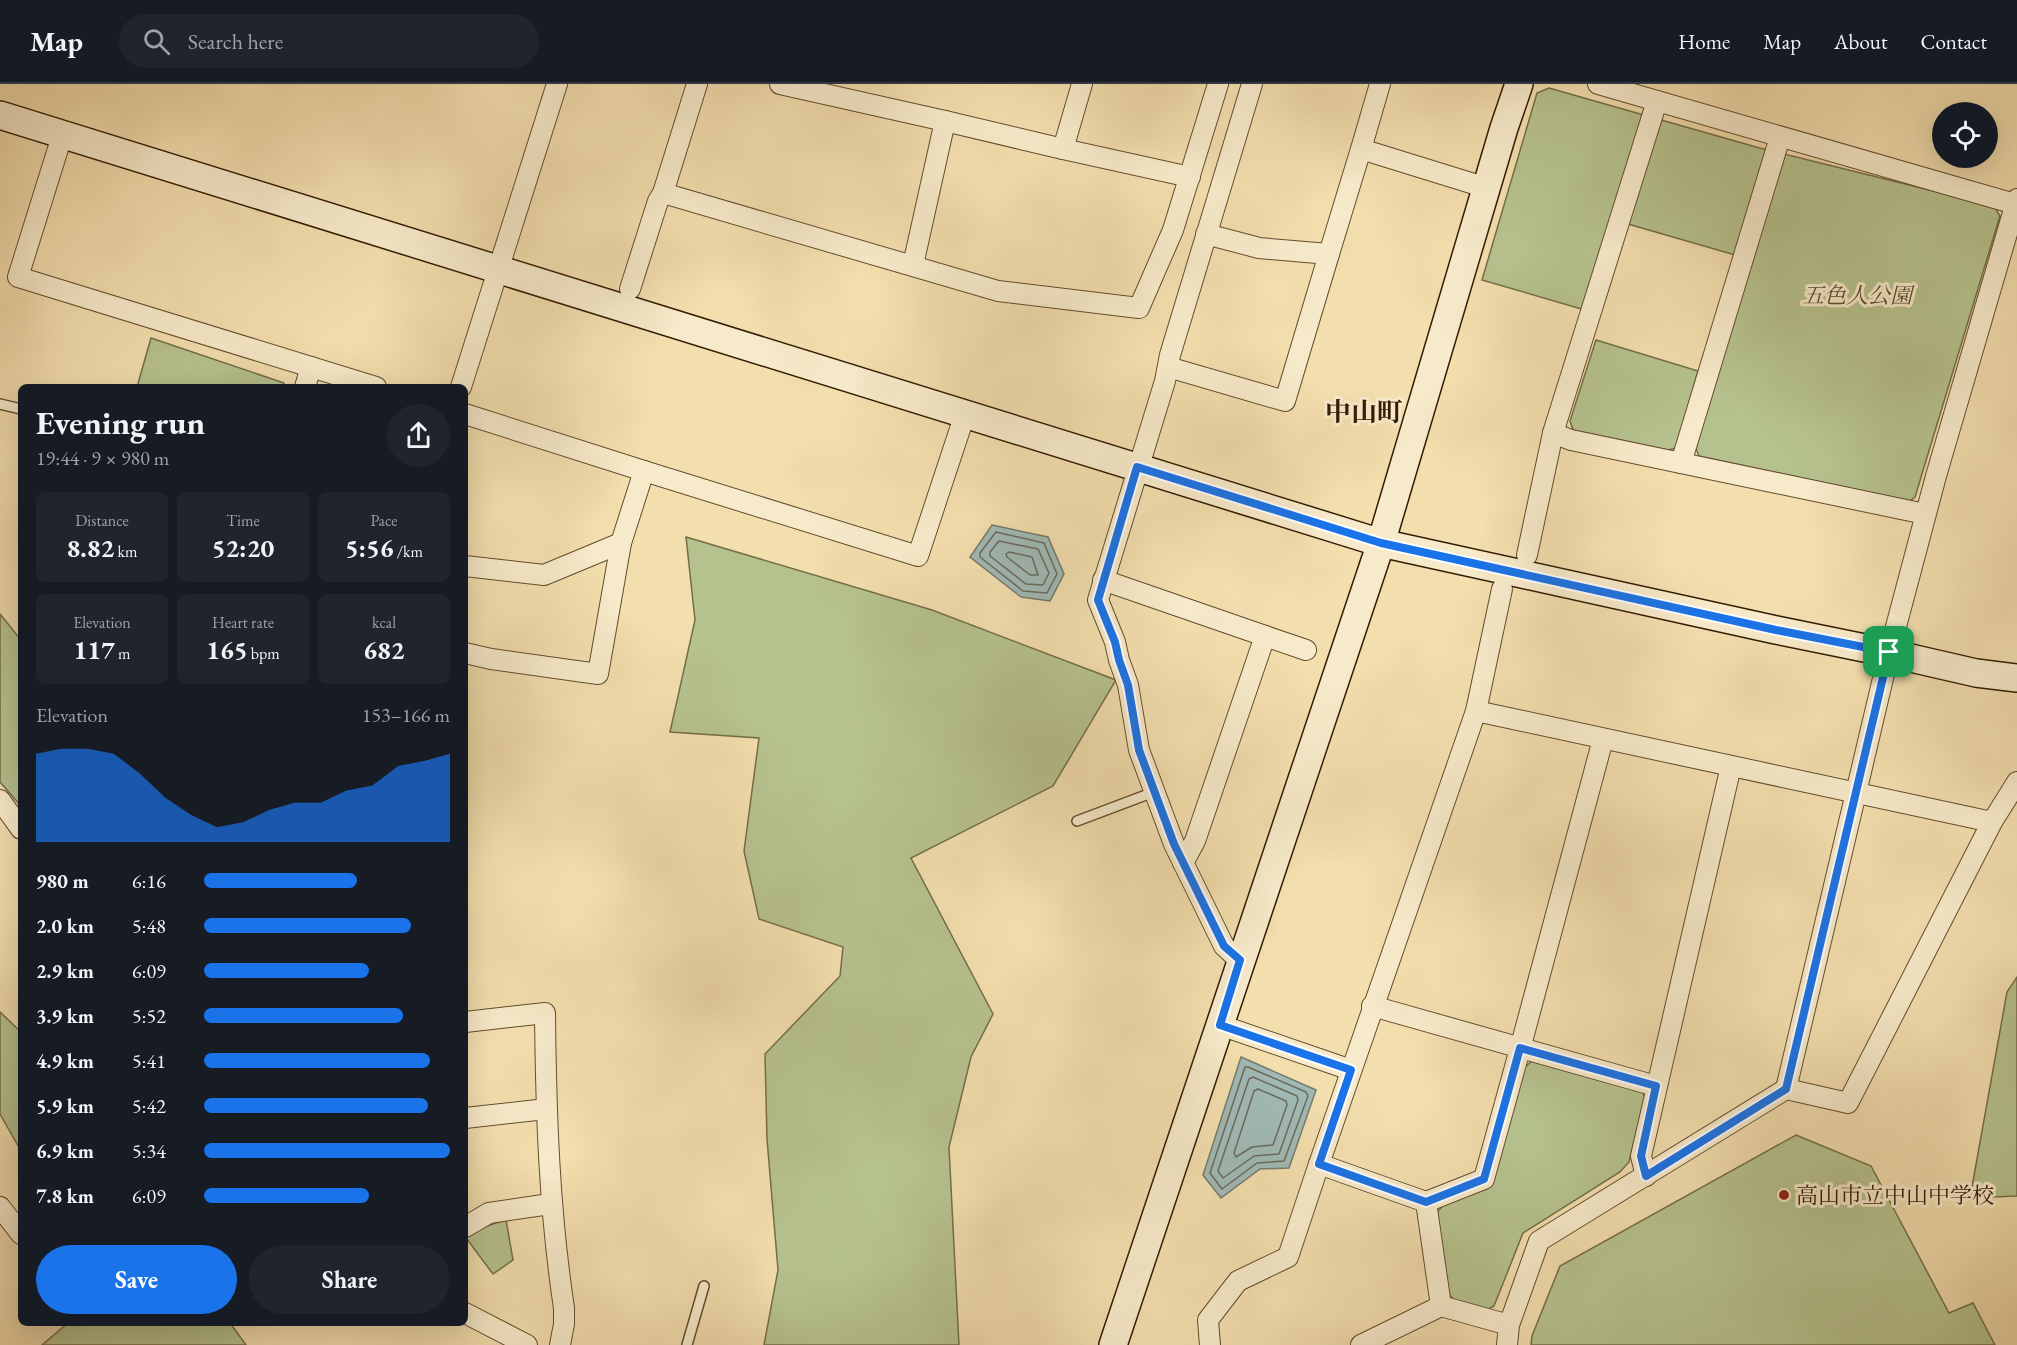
<!DOCTYPE html>
<html lang="en">
<head>
<meta charset="utf-8">
<style>
	body { margin:0; font-family:"EB Garamond","Noto Serif JP",serif; background:#20242c; color:#f1f3f6; height:100vh; display:flex; flex-direction:column; font-size:22px; white-space:nowrap }
	* { box-sizing:border-box; margin:0 }
	p { font-size:20px; color:#9ea1a6 }
	.icon { flex:none; width:33px; height:33px; fill:none; stroke:currentColor; stroke-width:2; stroke-linecap:round; stroke-linejoin:round }
	.map { position:relative; flex:1; overflow:hidden }
	.drawer { position:absolute; left:18px; top:300px; width:450px; height:942px; display:flex; flex-direction:column; background:#171b24; border-radius:9px; box-shadow:0 6px 24px #0002 }
	.drawer>* { flex:none }
	.controls { position:absolute; left:1932px; top:18px; display:grid; gap:12px }
	.controls a { display:grid; place-items:center; width:66px; height:66px; border-radius:50%; background:#171b24; box-shadow:0 6px 24px #0002; font-size:30px }
	.pin { position:absolute; display:grid; place-items:center; width:51px; height:51px; color:#fff; margin:-26px; border-radius:12px; box-shadow:0 3px 9px #0006 }
	.round { display:grid; place-items:center; flex:none; width:63px; height:63px; border-radius:32px; background:#20242c }
	.head { display:flex; align-items:center; justify-content:space-between; height:102px; padding:0 18px }
	h1 { font-size:33px; font-weight:700; line-height:45px }
	.figures { display:grid; grid-template-columns:repeat(3,1fr); gap:9px; height:102px; padding:6px 18px }
	.figures div { display:grid; align-content:center; border-radius:9px; background:#20242c; text-align:center }
	.figures b { font-size:26px; font-weight:700 }
	.figures small { font-size:16px; font-weight:400 }
	.figures p { font-size:16px }
	.chart { height:168px; padding:12px 18px }
	.chart p { display:flex; justify-content:space-between }
	.chart svg { width:100%; height:108px; margin-top:6px; fill:#1a73e8; opacity:.7 }
	.cta { display:flex; gap:12px; margin-top:auto; padding:12px 18px }
	.cta a { flex:1; height:69px; border-radius:36px; background:#1a73e8; color:#fff; font-size:24px; font-weight:700; line-height:69px; text-align:center }
	.cta a+a { background:#20242c; color:#f1f3f6 }
	ul { padding:0 18px; list-style:none; font-size:20px }
	li { display:grid; grid-template-columns:96px 72px 1fr; align-items:center; height:45px }
	li i { height:15px; border-radius:8px; background:#1a73e8 }
	header { display:flex; align-items:center; gap:36px; box-sizing:border-box; height:84px; padding:0 30px; background:#171b24; border-bottom:2px solid #363941 }
	header strong { font-size:28px }
	nav { display:flex; gap:33px; margin-inline-start:auto; font-size:21px }
	.search { width:420px; height:54px; background:#20242c; display:flex; align-items:center; gap:15px; box-sizing:border-box; padding:0 21px; border-radius:33px; color:#9ea1a6; font-size:22px }
	.map>svg:first-child { display:block }
</style>
</head>
<body>
<header>
<strong>Map</strong>
<div class="search"><svg class="icon" aria-label="search" viewBox="0 0 24 24"><circle cx="10" cy="10" r="6"/><path d="M15 15l6 6"/></svg>Search here</div>
<nav><a>Home</a><a>Map</a><a>About</a><a>Contact</a></nav>
</header>
<div class="map">
<svg width="2017" height="1261" viewBox="0 0 2017 1261">
	<rect width="100%" height="100%" fill="#f3deae"/>
	<filter id="stains"><feTurbulence type="fractalNoise" baseFrequency=".00333" numOctaves="4"/><feColorMatrix values="0 0 0 0 .2 0 0 0 0 .09 0 0 0 0 .02 0 0 0 .5 -.17"/></filter>
	<radialGradient id="worn" r=".72"><stop offset=".6" stop-color="#630" stop-opacity="0"/><stop offset="1" stop-color="#630" stop-opacity=".3"/></radialGradient>
	<g fill="#b6c28e" stroke="#746e48" stroke-width="1.5">
		<polygon points="1549,4 1756,63 1994,122 2000,132 1915,413 1910,417 1699,372 1696,365 1749,175 1614,136 1585,226 1482,196 1537,9"/>
		<polygon points="151,254 284,299 283,303 137,303"/>
		<polygon points="1596,256 1698,287 1676,364 1668,366 1573,346 1570,337"/>
		<polygon points="686,453 932,526 1116,596 1053,702 911,774 993,930 971,973 949,1063 959,1261 764,1261 778,1186 767,1055 765,970 840,892 843,863 759,835 744,767 759,654 670,648 695,536"/>
		<polygon points="0,530 21,556 21,722 0,698"/>
		<polygon points="2017,893 2017,1112 1970,1114 2007,908"/>
		<polygon points="0,928 21,948 21,1067 0,1030"/>
		<polygon points="1532,977 1642,1006 1645,1014 1629,1078 1620,1088 1523,1149 1494,1222 1487,1226 1454,1216 1448,1209 1437,1129 1443,1121 1492,1100 1524,984"/>
		<polygon points="1796,1051 1871,1082 1949,1229 1973,1219 1995,1261 1531,1261 1532,1252 1560,1182"/>
		<polygon points="506,1136 513,1176 493,1190 466,1154 477,1145"/>
		<polygon points="68,1239 230,1239 246,1261 42,1261"/>
	</g>
	<g fill="#a0b9b5" stroke="#747a6d" stroke-width="1.5">
		<polygon points="992,441 1048,453 1064,490 1050,517 1021,513 970,473"/>
		<polygon points="1241,973 1316,1006 1289,1084 1260,1085 1221,1114 1203,1091"/>
	</g>
	<g fill="none" stroke-linecap="round" stroke-linejoin="round">
		<g stroke="#6a6a5c" stroke-width="1.5">
			<polygon points="996,448 1044,459 1057,490 1047,509 1023,507 980,473 980,469"/>
			<polygon points="999,457 1038,465 1049,489 1043,501 1026,500 990,472 990,468"/>
			<polygon points="1009,468 1032,473 1038,491 1030,491 1007,473 1006,470"/>
			<polygon points="1245,983 1248,983 1306,1008 1308,1012 1284,1077 1257,1079 1222,1105 1210,1089"/>
			<polygon points="1253,993 1297,1012 1298,1016 1279,1070 1254,1072 1223,1094 1218,1087 1249,995"/>
			<polygon points="1258,1005 1286,1017 1287,1021 1273,1061 1252,1063 1236,1073 1234,1069 1254,1007"/>
		</g>
		<defs>
			<g id="lane">
				<polyline points="0,320 21,325"/>
				<polyline points="1077,737 1154,708"/>
				<polyline points="687,1261 704,1202"/>
			</g>
			<g id="street">
				<polyline points="780,0 945,37"/>
				<polyline points="1380,0 1361,65 1487,104"/>
				<polyline points="1598,0 2015,120"/>
				<polyline points="1657,17 1553,349 1571,356 1925,430"/>
				<polyline points="62,52 18,193 376,303"/>
				<polyline points="1063,65 1190,93"/>
				<polyline points="663,109 998,207 1139,224 1173,146 1218,0"/>
				<polyline points="1206,150 1259,164 1329,170 1361,65"/>
				<polyline points="913,181 945,37 1063,65 1082,0"/>
				<polyline points="630,205 658,117 663,109 697,0"/>
				<polyline points="1168,283 1285,317 1329,170"/>
				<polyline points="305,303 311,283"/>
				<polyline points="461,303 557,0"/>
				<polyline points="465,330 644,387"/>
				<polyline points="1681,379 1780,53"/>
				<polyline points="1527,471 1553,349"/>
				<polyline points="465,482 544,491 621,459 644,387 918,472 965,330"/>
				<polyline points="1103,496 1265,552 1195,757 1183,779"/>
				<polyline points="1265,552 1306,566"/>
				<polyline points="465,569 491,575 598,590 621,459"/>
				<polyline points="1476,627 1502,505"/>
				<polyline points="0,716 21,745"/>
				<polyline points="1992,738 2017,698"/>
				<polyline points="1240,877 1224,862 1174,760 1139,666 1128,601 1119,576 1115,558 1098,516 1165,297 1170,271 1252,0"/>
				<polyline points="1372,922 1656,1002"/>
				<path d="M465,938L545,929C546,1028 549,1125 564,1224V1240L560,1261"/>
				<polyline points="1220,941 1351,986"/>
				<polyline points="1786,1005 1889,569 1936,392 2017,115"/>
				<polyline points="465,1034 546,1025"/>
				<polyline points="1646,1092 1641,1072 1731,682"/>
				<polyline points="1426,1118 1484,1095 1520,965 1603,655"/>
				<polyline points="0,1123 21,1150"/>
				<polyline points="465,1143 489,1129 550,1120"/>
				<polyline points="465,1229 527,1261"/>
				<polyline points="1210,1261 1208,1236 1238,1197 1288,1173 1319,1080"/>
				<polyline points="1361,1261 1441,1222"/>
				<polyline points="1507,1261 1509,1241 1539,1157 1786,1005 1848,1019 1992,738 1476,627 1319,1080 1426,1118 1441,1222 1509,1241"/>
			</g>
			<g id="secondary">
				<polyline points="0,31 1381,459 1776,546 1889,569 1976,589 2017,594"/>
				<polyline points="1113,1261 1381,459 1504,44 1519,0"/>
			</g>
		</defs>
		<use href="#lane" stroke="#634c2d" stroke-width="12"/>
		<use href="#street" stroke="#634c2d" stroke-width="22"/>
		<use href="#secondary" stroke="#331b02" stroke-width="30"/>
		<use href="#lane" stroke="#f7eaca" stroke-width="9"/>
		<use href="#street" stroke="#f7eaca" stroke-width="20"/>
		<use href="#secondary" stroke="#f7eaca" stroke-width="27"/>
	</g>
	<g fill="none" stroke-linecap="round" stroke-linejoin="round">
		<defs>
			<polygon id="route" points="1137,383 1381,459 1776,546 1889,568 1786,1005 1646,1092 1641,1072 1656,1002 1520,964 1484,1095 1426,1118 1319,1080 1351,986 1220,941 1240,876 1224,862 1174,760 1139,666 1128,601 1119,576 1115,558 1098,516"/>
		</defs>
		<use href="#route" stroke="#fff" stroke-width="12"/>
		<use href="#route" stroke="#1a73e8" stroke-width="8"/>
	</g>
	<circle fill="#8f2418" stroke="#f7eaca" stroke-width="2" cx="1784" cy="1111" r="6"/>
	<g text-anchor="middle" dominant-baseline="central" stroke-width="6" stroke-linejoin="round" paint-order="stroke">
		<g font-size="22" font-style="italic" fill="#5a4d2c" stroke="#f7eaca">
			<text x="1857" y="211">五色人公園</text>
		</g>
		<g font-size="22" fill="#331b02" stroke="#f7eaca" text-anchor="start">
			<text x="1796" y="1111">高山市立中山中学校</text>
		</g>
		<g font-size="26" font-weight="bold" fill="#331b02" stroke="#f7eaca">
			<text x="1364" y="328">中山町</text>
		</g>
	</g>
	<rect width="100%" height="100%" filter="url(#stains)"/>
	<rect width="100%" height="100%" fill="url(#worn)"/>
</svg>
<div class="controls">
<a><svg class="icon" aria-label="locate" viewBox="0 0 24 24"><circle cx="12" cy="12" r="6"/><path d="M12 2v4M12 18v4M2 12h4M18 12h4"/></svg></a>
</div>
<div class="pin" style="left:1889px;top:568px;background:#1e9e55"><svg class="icon" aria-label="arrive" viewBox="0 0 24 24"><path d="M6 21V4h12l-3 4 3 4H6"/></svg></div>
<section class="drawer">
<div class="head"><div><h1>Evening run</h1><p>19:44 · 9 × 980 m</p></div><a class="round"><svg class="icon" aria-label="share" viewBox="0 0 24 24"><path d="M12 15V3M7 8l5-5 5 5M5 13v7h14v-7"/></svg></a></div>
<div class="figures">
<div><p>Distance</p><b>8.82<small> km</small></b></div>
<div><p>Time</p><b>52:20</b></div>
<div><p>Pace</p><b>5:56<small> /km</small></b></div>
</div>
<div class="figures">
<div><p>Elevation</p><b>117<small> m</small></b></div>
<div><p>Heart rate</p><b>165<small> bpm</small></b></div>
<div><p>kcal</p><b>682</b></div>
</div>
<div class="chart"><p><span>Elevation</span>153–166 m</p>
<svg viewBox="0 0 160 44" preserveAspectRatio="none"><path d="M0 44V8L10 6L20 6L30 8L40 16L50 26L60 33L70 38L80 36L90 31L100 28L110 28L120 23L130 21L140 13L150 11L160 8V44z"/></svg>
</div>
<ul>
<li><b>980 m</b>6:16<i style="width:62%"></i></li>
<li><b>2.0 km</b>5:48<i style="width:84%"></i></li>
<li><b>2.9 km</b>6:09<i style="width:67%"></i></li>
<li><b>3.9 km</b>5:52<i style="width:81%"></i></li>
<li><b>4.9 km</b>5:41<i style="width:92%"></i></li>
<li><b>5.9 km</b>5:42<i style="width:91%"></i></li>
<li><b>6.9 km</b>5:34<i style="width:100%"></i></li>
<li><b>7.8 km</b>6:09<i style="width:67%"></i></li>
</ul>
<div class="cta"><a>Save</a><a>Share</a></div>
</section>
</div>
</body>
</html>
